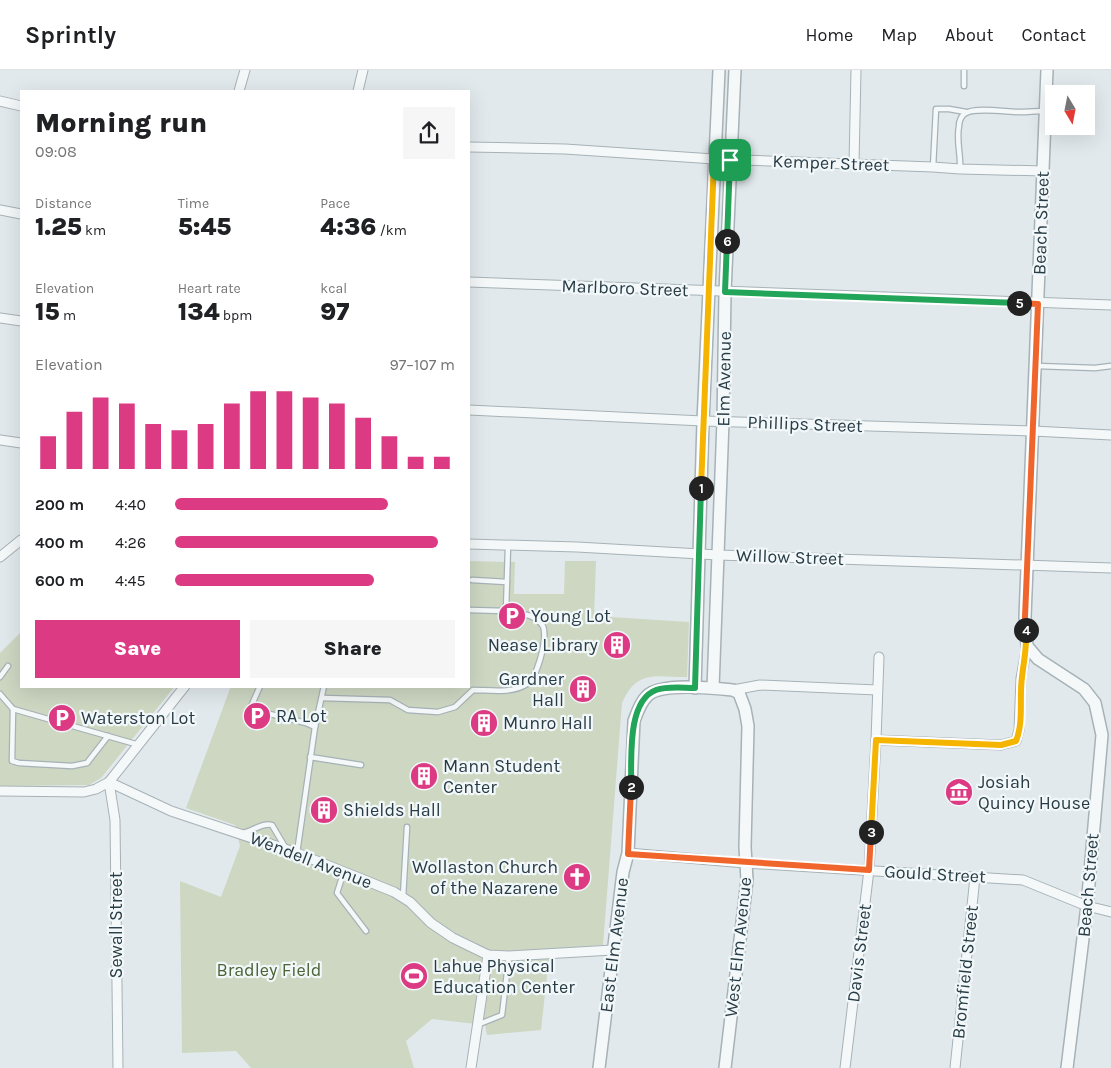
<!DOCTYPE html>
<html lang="en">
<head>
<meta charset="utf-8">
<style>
	body { margin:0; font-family:Karla,sans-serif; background:#f6f6f6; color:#202124; height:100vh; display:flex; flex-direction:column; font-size:19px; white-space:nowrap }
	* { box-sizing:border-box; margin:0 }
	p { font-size:16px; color:#757577 }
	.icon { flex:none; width:28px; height:28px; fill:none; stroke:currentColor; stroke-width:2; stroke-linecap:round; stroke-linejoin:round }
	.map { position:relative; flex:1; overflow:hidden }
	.drawer { position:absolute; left:20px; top:20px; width:450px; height:598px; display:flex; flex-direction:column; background:#fff; border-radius:0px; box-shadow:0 5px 20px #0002 }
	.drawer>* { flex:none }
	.needle { width:32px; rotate:170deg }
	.fabs { position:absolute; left:1045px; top:15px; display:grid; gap:10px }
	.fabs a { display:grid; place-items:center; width:50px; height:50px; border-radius:0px; background:#fff; box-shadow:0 5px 20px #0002; font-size:25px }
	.pin { position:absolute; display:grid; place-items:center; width:42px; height:42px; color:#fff; margin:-21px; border-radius:10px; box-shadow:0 2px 8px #0006 }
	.km { position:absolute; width:25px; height:25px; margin:-12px; border-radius:50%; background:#222; color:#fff; font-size:14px; line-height:25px; text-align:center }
	.round { display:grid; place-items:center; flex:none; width:52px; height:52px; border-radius:0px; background:#f6f6f6 }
	.summary { display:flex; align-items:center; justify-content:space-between; height:85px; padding:0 15px }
	h1 { font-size:28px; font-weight:800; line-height:38px }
	.figures { display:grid; grid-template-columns:repeat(3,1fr); gap:8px; height:85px; padding:5px 15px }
	.figures div { display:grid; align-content:center }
	.figures b { font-size:25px; font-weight:800 }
	.figures small { font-size:14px; font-weight:400 }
	.figures p { font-size:14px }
	.chart { height:140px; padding:10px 15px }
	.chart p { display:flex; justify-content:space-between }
	.chart svg { width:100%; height:90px; margin-top:5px; stroke:#dc3b84; stroke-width:6 }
	.action { display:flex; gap:10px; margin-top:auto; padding:10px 15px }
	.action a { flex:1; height:58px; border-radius:0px; background:#dc3b84; color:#fff; font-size:20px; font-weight:800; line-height:58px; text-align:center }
	.action a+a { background:#f6f6f6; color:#202124 }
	ul { padding:0 15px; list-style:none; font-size:16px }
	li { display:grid; grid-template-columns:80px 60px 1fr; align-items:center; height:38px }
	li i { height:12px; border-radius:6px; background:#dc3b84 }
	header { display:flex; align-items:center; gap:30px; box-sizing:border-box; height:70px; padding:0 25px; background:#fff; border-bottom:1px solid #e0e0e0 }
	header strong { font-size:24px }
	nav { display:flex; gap:28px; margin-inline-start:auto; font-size:18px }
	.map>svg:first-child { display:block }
</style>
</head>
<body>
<header>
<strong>Sprintly</strong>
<nav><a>Home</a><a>Map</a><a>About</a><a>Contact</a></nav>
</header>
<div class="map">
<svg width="1111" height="998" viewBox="0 0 1111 998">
	<rect width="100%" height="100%" fill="#e2e9ec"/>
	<g fill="#cdd7c2">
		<path d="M469,491L515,492L514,524H564L565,491H596L594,546L689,552L687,607C655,607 637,599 622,633L603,875L550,879L541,960L487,965L485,955L432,949L406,971L414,998H251L236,981L182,983L180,811L221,827L240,776L235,755L186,738L231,616H469Z"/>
		<polygon points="21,562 21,616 175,616 101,708 89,715 0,716 0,583"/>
	</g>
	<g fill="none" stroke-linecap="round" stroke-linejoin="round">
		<defs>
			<g id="service">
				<polyline points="964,16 964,0"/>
				<polyline points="933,97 936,39 949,39 966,42"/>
				<path d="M960,99C961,84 956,71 959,56C959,52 961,45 966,43C976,37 1007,42 1020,42C1028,42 1036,41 1044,41"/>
				<polyline points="1037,296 1095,298 1111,296"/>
				<polyline points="472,510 507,512"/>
				<polyline points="469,540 506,541"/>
				<polyline points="0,607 8,596"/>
				<polyline points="260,616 250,639 306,653 315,657"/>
				<polyline points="0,624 13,639 139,675"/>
				<path d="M322,628L390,630L408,640L438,642L455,637L473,620C489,620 512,624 527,614C537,608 546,573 544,561C544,557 541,553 538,551C530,543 519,544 509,544L506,541L508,476"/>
				<polyline points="13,639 12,691 19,693 72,696 87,693 108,666"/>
				<polyline points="310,687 361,695"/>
				<path d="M243,763C252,761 264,752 272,755L285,777"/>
				<polyline points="297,783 315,657 324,616"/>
				<polyline points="344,801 337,823 366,861"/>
				<polyline points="403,827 407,757"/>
				<polyline points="477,955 502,945 509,886"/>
			</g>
			<g id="minor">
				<polyline points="239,21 245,0"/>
				<polyline points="358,21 363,0"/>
				<polyline points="0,31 21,36"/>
				<polyline points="469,77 565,79 714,89 933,97 960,99 1043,101"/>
				<polyline points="854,94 856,0"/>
				<polyline points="0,140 21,144"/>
				<polyline points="469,212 1111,235"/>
				<polyline points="0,248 21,251"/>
				<polyline points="469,340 703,351 1033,361 1111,365"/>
				<polyline points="0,370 21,373"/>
				<polyline points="469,474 577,477 718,485 1111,498"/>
				<polyline points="0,487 21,470"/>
				<polyline points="733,620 760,615 877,620"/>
				<polyline points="876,670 1001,675 1016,671 1019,660 1021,608 1027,576"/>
				<polyline points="0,721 84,722 96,719 109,712 171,741 297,783 394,822 410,832 431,853 453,868 488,885 509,886 613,880"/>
				<polyline points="628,783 745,793 1023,810 1087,836 1111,842"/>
				<polyline points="118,998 115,750 109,712 185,616"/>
				<polyline points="471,998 488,885"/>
				<polyline points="845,998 869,800 876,670 879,587"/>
				<polyline points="955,998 975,807"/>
			</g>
			<g id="tertiary">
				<polyline points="1047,0 1025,547 1027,576 1038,589 1084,619 1095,633 1102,665 1087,836 1067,998"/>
				<polyline points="695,618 703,351 719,0"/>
				<polyline points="713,618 723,351 725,222 735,0"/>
				<path d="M599,998L623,802L628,783L634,651C637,643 640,633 647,626C661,612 713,618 733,620L739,623L745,639L748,656L745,777L747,810L725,998"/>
			</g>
		</defs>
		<use href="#service" stroke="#a6b2b7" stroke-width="7"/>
		<use href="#minor" stroke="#a6b2b7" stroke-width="11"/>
		<use href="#tertiary" stroke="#a6b2b7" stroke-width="14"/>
		<use href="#service" stroke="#f5f8f9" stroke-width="4.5"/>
		<use href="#minor" stroke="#f5f8f9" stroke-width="9"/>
		<use href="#tertiary" stroke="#f5f8f9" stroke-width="11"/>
	</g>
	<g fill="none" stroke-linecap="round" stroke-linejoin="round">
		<defs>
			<polyline id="split-1" points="701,418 714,90 730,90"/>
			<path id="split-2" d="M631,717C632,692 626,631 656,620C668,616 682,618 695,618L701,418"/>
			<polyline id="split-3" points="631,717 628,784 869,800 871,762"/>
			<path id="split-4" d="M871,762L876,670L1001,675L1016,671C1024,651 1019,628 1022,607C1024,589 1027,578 1026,560"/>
			<polyline id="split-5" points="1019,233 1038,234 1025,547 1026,560"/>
			<polyline id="split-6" points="727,171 725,222 1019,233"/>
			<polyline id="split-7" points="727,171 730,90"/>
		</defs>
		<use href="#split-1" stroke="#fff" stroke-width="10"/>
		<use href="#split-2" stroke="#fff" stroke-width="10"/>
		<use href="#split-3" stroke="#fff" stroke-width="10"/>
		<use href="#split-4" stroke="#fff" stroke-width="10"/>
		<use href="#split-5" stroke="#fff" stroke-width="10"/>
		<use href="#split-6" stroke="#fff" stroke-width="10"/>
		<use href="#split-7" stroke="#fff" stroke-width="10"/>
		<use href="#split-1" stroke="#f5b400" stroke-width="6"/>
		<use href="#split-2" stroke="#22a559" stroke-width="6"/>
		<use href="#split-3" stroke="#f0652b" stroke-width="6"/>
		<use href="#split-4" stroke="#f5b400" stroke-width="6"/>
		<use href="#split-5" stroke="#f0652b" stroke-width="6"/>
		<use href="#split-6" stroke="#22a559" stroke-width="6"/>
		<use href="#split-7" stroke="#22a559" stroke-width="6"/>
	</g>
	<defs>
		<symbol id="parking-disc" viewBox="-11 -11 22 22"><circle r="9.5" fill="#dc3b84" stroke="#f2f7f9"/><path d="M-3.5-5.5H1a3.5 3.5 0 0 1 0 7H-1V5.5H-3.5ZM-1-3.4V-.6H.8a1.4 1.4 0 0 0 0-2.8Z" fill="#fff"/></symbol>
		<symbol id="building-disc" viewBox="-11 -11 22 22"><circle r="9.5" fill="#dc3b84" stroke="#f2f7f9"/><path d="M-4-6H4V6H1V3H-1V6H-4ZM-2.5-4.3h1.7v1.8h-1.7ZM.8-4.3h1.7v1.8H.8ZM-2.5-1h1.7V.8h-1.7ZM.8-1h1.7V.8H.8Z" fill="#fff"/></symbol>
		<symbol id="museum-disc" viewBox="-11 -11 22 22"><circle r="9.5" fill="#dc3b84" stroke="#f2f7f9"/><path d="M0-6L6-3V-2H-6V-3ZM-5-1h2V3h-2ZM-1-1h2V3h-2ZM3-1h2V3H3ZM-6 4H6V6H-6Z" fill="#fff"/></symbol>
		<symbol id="church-disc" viewBox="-11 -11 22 22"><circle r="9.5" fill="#dc3b84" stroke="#f2f7f9"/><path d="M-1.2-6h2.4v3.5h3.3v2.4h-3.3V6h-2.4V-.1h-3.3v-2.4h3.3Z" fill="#fff"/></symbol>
		<symbol id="stadium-disc" viewBox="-11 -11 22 22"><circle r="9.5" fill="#dc3b84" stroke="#f2f7f9"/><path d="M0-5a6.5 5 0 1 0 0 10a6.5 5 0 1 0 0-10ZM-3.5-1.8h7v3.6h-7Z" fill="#fff"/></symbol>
	</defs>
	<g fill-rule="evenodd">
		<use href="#parking-disc" x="496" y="530" width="32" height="32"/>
		<use href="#building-disc" x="601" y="559" width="32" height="32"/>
		<use href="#building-disc" x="567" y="603" width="32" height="32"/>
		<use href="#parking-disc" x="241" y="630" width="32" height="32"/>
		<use href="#parking-disc" x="46" y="632" width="32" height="32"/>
		<use href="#building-disc" x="468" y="637" width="32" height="32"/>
		<use href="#building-disc" x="408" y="690" width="32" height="32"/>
		<use href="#museum-disc" x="943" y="706" width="32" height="32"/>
		<use href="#building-disc" x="308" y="724" width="32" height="32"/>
		<use href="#church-disc" x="561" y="791" width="32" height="32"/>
		<use href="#stadium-disc" x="398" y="890" width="32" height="32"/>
	</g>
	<g text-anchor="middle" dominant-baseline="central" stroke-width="4.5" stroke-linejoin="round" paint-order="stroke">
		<g font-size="18" fill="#283c46" stroke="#f2f7f9">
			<text transform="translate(831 93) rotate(2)">Kemper Street</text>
			<text transform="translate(1041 153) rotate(-88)">Beach Street</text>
			<text transform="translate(625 218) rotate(2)">Marlboro Street</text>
			<text transform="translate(724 309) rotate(-89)">Elm Avenue</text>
			<text transform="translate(805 354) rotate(2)">Phillips Street</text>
			<text transform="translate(790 487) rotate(2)">Willow Street</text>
			<text transform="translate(311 790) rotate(21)">Wendell Avenue</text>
			<text transform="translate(935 804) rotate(3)">Gould Street</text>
			<text transform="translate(1088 815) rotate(-85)">Beach Street</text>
			<text transform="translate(116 855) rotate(-90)">Sewall Street</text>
			<text transform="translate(614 875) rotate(-83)">East Elm Avenue</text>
			<text transform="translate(738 877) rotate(-84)">West Elm Avenue</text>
			<text transform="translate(859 883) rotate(-83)">Davis Street</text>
			<text transform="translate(965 902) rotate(-84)">Bromfield Street</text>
		</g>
		<g font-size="18" fill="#283c46" stroke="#f2f7f9" text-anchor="start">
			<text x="531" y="546">Young Lot</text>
			<text x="598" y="575" text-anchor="end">Nease Library</text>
			<text x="564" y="609" text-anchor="end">Gardner<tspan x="564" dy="21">Hall</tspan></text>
			<text x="276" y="646">RA Lot</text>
			<text x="81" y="648">Waterston Lot</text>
			<text x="503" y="653">Munro Hall</text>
			<text x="443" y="696">Mann Student<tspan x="443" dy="21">Center</tspan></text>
			<text x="978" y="712">Josiah<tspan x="978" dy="21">Quincy House</tspan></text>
			<text x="343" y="740">Shields Hall</text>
			<text x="558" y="797" text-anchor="end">Wollaston Church<tspan x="558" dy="21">of the Nazarene</tspan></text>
			<text x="433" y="896">Lahue Physical<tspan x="433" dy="21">Education Center</tspan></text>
		</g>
		<g font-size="18" fill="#4b6334" stroke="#f2f7f9">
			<text x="269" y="900">Bradley Field</text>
		</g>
	</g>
</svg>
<div class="fabs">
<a><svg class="needle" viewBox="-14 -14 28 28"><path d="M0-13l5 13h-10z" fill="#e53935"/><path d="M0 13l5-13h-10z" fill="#757577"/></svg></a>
</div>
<div class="pin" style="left:730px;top:90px;background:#1e9e55"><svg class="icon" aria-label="arrive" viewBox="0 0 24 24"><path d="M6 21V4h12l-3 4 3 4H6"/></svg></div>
<b class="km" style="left:701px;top:418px">1</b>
<b class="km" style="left:631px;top:717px">2</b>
<b class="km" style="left:871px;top:762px">3</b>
<b class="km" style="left:1026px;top:560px">4</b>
<b class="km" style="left:1019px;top:233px">5</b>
<b class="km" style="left:727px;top:171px">6</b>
<section class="drawer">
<div class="summary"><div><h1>Morning run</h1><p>09:08</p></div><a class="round"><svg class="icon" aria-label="share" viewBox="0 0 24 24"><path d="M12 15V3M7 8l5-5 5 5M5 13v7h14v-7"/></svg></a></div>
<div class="figures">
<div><p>Distance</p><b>1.25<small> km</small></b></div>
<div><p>Time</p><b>5:45</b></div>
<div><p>Pace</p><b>4:36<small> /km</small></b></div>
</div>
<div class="figures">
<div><p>Elevation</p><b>15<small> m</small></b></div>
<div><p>Heart rate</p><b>134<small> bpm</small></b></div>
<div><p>kcal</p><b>97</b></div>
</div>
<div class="chart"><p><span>Elevation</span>97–107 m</p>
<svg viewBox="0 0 160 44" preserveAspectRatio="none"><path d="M5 44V28M15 44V16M25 44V9M35 44V12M45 44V22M55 44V25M65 44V22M75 44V12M85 44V6M95 44V6M105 44V9M115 44V12M125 44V19M135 44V28M145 44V38M155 44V38"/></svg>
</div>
<ul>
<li><b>200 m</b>4:40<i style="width:76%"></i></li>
<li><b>400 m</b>4:26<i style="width:94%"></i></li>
<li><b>600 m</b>4:45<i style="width:71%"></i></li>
</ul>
<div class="action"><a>Save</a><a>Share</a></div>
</section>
</div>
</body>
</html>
